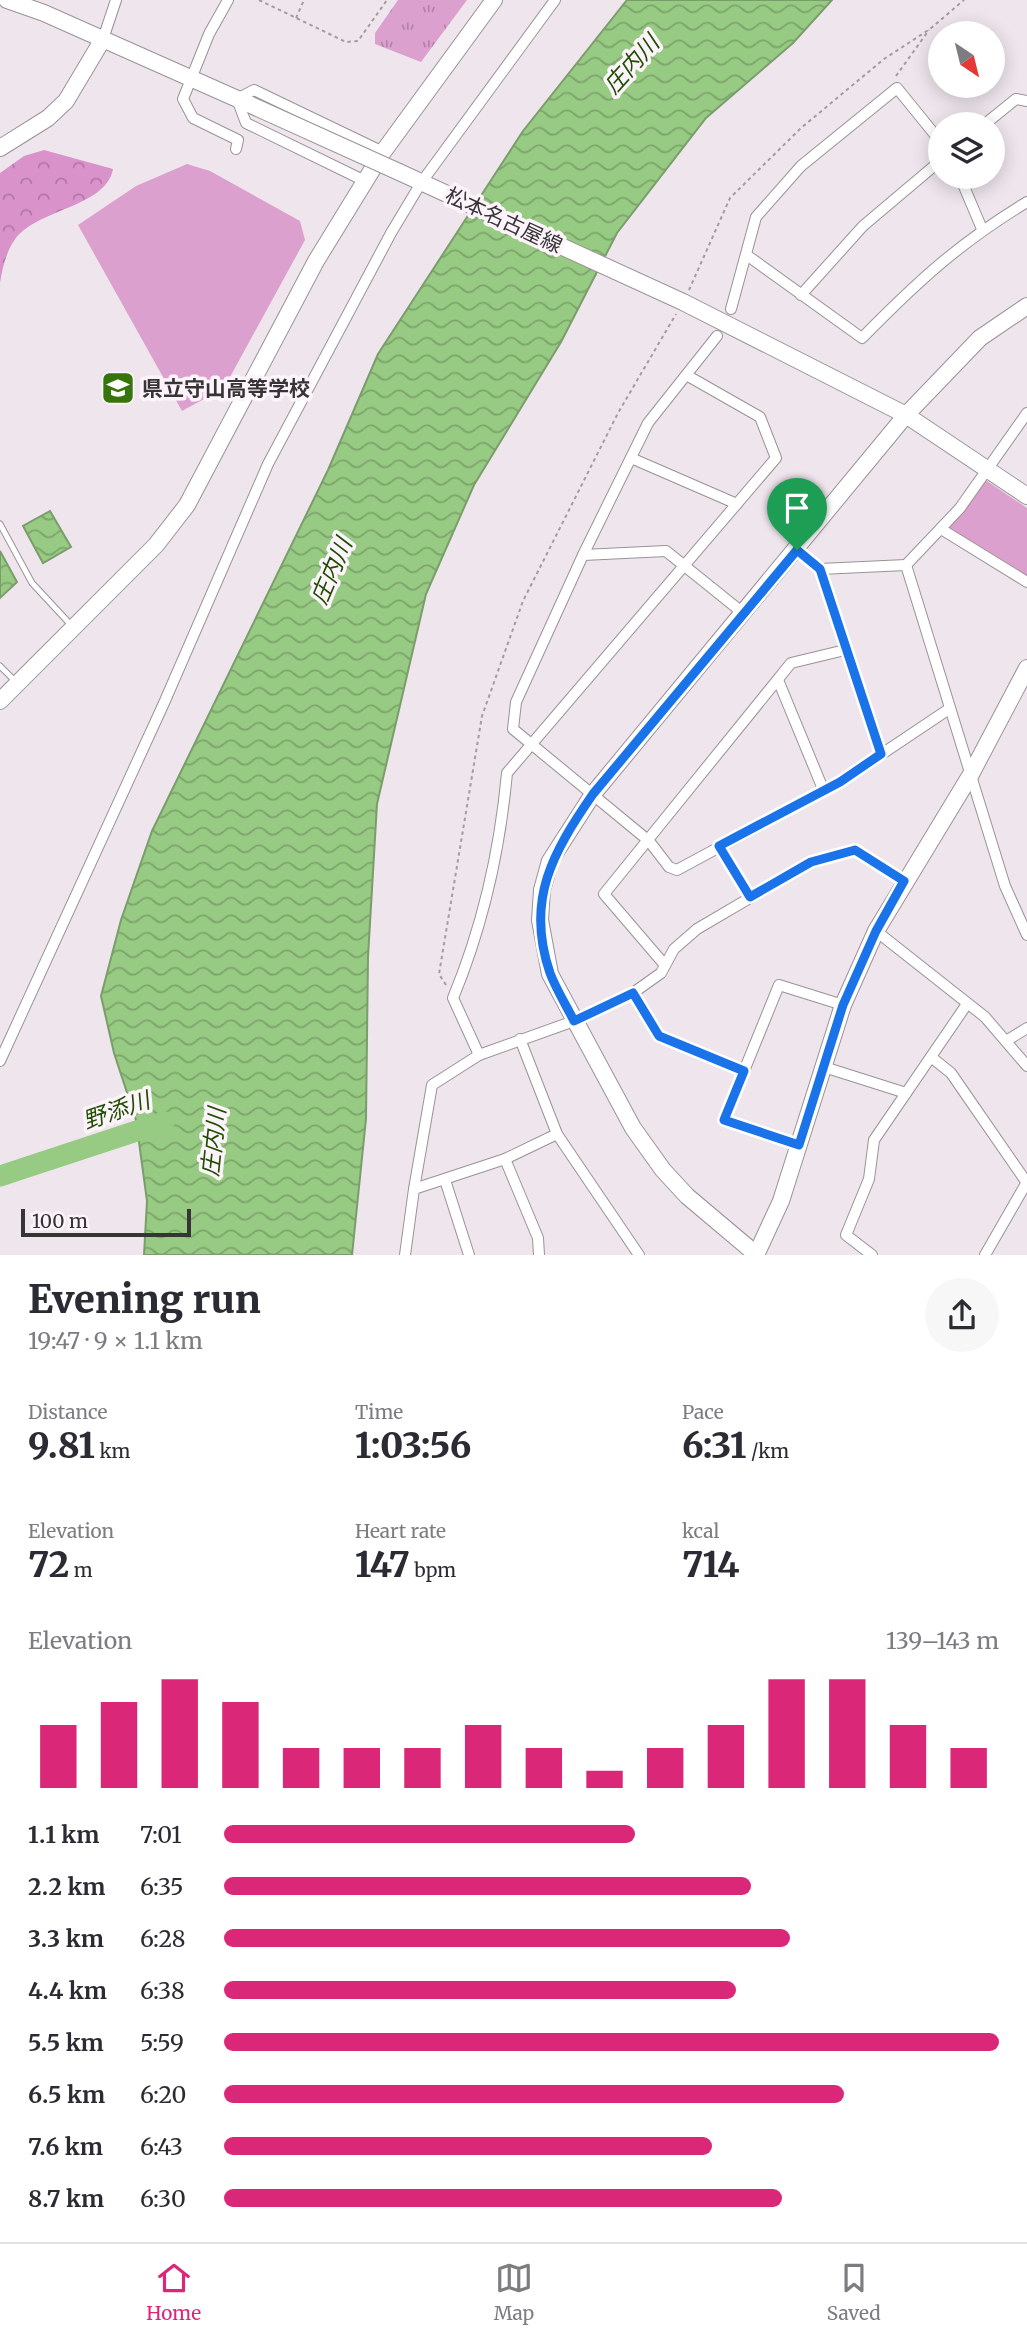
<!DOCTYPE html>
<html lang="en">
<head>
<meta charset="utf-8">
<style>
	body { margin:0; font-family:Merriweather,"Noto Sans JP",serif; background:#f7f7f7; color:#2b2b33; height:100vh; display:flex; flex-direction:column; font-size:26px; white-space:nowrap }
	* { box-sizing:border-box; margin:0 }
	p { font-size:23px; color:#7c7c81 }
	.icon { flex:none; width:38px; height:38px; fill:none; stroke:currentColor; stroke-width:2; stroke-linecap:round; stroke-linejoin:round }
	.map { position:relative; height:1255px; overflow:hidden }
	.drawer { display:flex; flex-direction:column; background:#fff; flex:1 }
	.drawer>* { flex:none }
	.needle { width:46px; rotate:145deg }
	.controls { position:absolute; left:928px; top:21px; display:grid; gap:14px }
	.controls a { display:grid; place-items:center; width:77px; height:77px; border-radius:50%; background:#fff; box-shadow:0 4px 18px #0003; font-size:35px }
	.scale { position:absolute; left:21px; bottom:18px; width:170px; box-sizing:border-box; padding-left:7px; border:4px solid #373436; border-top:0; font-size:19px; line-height:24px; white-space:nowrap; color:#373436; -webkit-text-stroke:5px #fcf4fa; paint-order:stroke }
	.pin { position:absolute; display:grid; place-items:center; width:60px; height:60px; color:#fff; margin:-72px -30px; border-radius:50% 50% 50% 0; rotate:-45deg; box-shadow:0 0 7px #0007 }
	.pin .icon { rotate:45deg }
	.round { display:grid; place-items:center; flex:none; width:74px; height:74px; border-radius:37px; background:#f7f7f7 }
	.headline { display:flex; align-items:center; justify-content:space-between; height:119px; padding:0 28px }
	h1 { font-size:38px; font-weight:800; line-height:52px }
	.metrics { display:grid; grid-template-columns:repeat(3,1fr); gap:10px; height:119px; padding:7px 28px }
	.metrics div { display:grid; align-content:center }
	.metrics b { font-size:35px; font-weight:800 }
	.metrics small { font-size:19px; font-weight:400 }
	.metrics p { font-size:19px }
	.chart { height:196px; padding:14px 28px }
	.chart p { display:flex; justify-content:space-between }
	.chart svg { width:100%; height:126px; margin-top:7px; stroke:#db2777; stroke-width:6 }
	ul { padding:0 28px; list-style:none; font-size:23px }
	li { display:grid; grid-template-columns:112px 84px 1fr; align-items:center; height:52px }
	li i { height:18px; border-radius:9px; background:#db2777 }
	.menu { display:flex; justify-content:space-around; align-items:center; height:98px; border-top:2px solid #e1e1e2; background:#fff; font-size:19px; color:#7c7c81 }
	.menu a { display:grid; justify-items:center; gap:4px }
	.menu .active { color:#db2777 }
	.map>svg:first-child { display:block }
</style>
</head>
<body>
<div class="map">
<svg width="1027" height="1255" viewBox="0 0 1027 1255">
	<defs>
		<pattern id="grass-tufts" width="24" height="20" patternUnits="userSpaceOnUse" patternTransform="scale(1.75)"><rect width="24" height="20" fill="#dca0cf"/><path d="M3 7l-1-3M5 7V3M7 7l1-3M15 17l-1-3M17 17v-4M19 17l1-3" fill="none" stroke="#b383a9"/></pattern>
		<pattern id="forest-crowns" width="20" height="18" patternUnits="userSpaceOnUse" patternTransform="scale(1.75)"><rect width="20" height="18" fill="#d992ca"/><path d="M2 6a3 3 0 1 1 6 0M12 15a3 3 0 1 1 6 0" fill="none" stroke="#b178a5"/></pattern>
		<pattern id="water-waves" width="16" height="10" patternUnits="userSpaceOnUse" patternTransform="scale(1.75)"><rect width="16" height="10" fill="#97ca82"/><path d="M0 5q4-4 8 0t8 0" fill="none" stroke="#7ca56b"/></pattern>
	</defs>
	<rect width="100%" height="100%" fill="#efe6ed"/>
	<polygon fill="url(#grass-tufts)" points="398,0 467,0 421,62 375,44 375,33"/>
	<path fill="url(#forest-crowns)" d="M44,150L113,169C106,208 34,209 14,241C6,252 2,270 0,283V173L24,156Z"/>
	<g fill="#dca0cf">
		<polygon points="187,164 210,171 300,221 305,240 224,388 182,411 78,225 136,186"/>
		<polygon points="987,481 1027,508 1027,577 949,532 949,527 982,482"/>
	</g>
	<g fill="url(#water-waves)" stroke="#7a9d6b" stroke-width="2">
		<polygon points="627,0 832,0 793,43 706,118 617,233 561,342 474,485 426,594 377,804 368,957 366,1119 352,1255 144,1255 147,1201 136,1120 114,1053 101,996 121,920 152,831 328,470 378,354 523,131"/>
		<polygon points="50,511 71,547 43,563 23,526"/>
		<polygon points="0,551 17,582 0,598"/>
	</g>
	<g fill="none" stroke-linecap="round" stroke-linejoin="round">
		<polyline stroke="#97ca82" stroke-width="21" points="0,1176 164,1122"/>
		<defs>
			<g id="lane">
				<polyline points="0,524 32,583 72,626"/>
				<polyline points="0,666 15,681"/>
			</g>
			<g id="street">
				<polyline points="228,0 209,34 183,99 193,118 238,140 236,149"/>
				<polyline points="103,39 116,0"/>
				<polyline points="985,124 1016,99 1027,101"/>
				<polyline points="960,177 982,229"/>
				<polyline points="365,181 246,123 237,99 254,90 383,152"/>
				<path d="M748,256L862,338C917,282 959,243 1027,202"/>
				<polyline points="801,295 863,226 940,161"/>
				<polyline points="731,309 756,217 801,166 897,88 940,141"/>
				<polyline points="717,336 648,423 583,555 516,702 513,729 649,841 669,867 677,870 840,782 949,709"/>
				<polyline points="631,458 737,504"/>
				<polyline points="941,529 1027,582"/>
				<polyline points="797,550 820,569 906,565 1005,886 1027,935"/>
				<polyline points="583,555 666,551 743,613"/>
				<polyline points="906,565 960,508 1027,413"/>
				<polyline points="820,569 881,754"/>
				<polyline points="778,680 823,789"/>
				<polyline points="719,846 750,897"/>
				<polyline points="876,931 985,1017 1027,1066"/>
				<polyline points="664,964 604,894 791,663 845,650"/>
				<polyline points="633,993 659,1036 744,1071"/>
				<polyline points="520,1039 557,1134 639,1255"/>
				<polyline points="1006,1041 1027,1028"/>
				<path d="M479,1055L453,998C482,928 500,849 507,773L776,458L760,417L688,376"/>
				<polyline points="931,1057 951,1073 1027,1183"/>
				<polyline points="0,1061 164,703 268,464 391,233 421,183 555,0"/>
				<polyline points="824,1067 906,1093"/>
				<polyline points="798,1145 724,1120 779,985 843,1005"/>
				<polyline points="505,1159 538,1238 539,1255"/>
				<polyline points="445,1180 469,1255"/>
				<polyline points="414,1189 432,1085 479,1055 574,1021 633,993 661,973 674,949 697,929 811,862 855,850 904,881"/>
				<polyline points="405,1255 414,1189 505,1159 557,1134"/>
				<polyline points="872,1255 846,1235 869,1179 874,1140 967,1004"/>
				<polyline points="985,1255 1027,1182"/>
			</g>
			<g id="secondary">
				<polyline points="7,0 44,13 251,105"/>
				<polyline points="0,148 48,118 66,101 103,39"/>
				<polyline points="399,172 683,302 906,415 1027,496"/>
				<polyline points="0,701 156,545 187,505 316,261 383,152 494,0"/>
				<polyline points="756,1255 781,1201 843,1005 876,931 970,776 1027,668"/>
				<polyline points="757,1255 687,1196 663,1170 633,1128 550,974 540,920 542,890 550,861 593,794 906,415 980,338 1027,306"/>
			</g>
		</defs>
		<use href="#lane" stroke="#999297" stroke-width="7"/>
		<use href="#street" stroke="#999297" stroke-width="12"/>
		<use href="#secondary" stroke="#999297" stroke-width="18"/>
		<g stroke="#a39ca1" stroke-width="2" stroke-dasharray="3.5 3.5" stroke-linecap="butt">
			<polyline points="259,0 346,42 358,41 387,0"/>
			<polyline points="296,18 304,0"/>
			<polyline points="896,76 929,30"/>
			<polyline points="689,290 730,198 801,128 884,59 930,29 964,0"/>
			<polyline points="446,985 439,974 482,716 523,601 618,413 676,314"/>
		</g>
		<use href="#lane" stroke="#fff" stroke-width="5"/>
		<use href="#street" stroke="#fff" stroke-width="10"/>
		<use href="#secondary" stroke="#fff" stroke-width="16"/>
		<defs>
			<polyline id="secondary-bridge" points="251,105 399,172"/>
		</defs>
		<use href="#secondary-bridge" stroke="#999297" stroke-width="18" stroke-linecap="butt"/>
		<use href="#secondary-bridge" stroke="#fff" stroke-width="16"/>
	</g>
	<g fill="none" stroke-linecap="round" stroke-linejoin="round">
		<defs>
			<path id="route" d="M797,550L820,569L881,754L840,782L719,846L750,897L811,862L855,850L904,881L876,931L843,1005L799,1145L724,1120L744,1071L659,1036L633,993L574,1021C566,1005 556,989 550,973C525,900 553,852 593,794Z"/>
		</defs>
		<use href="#route" stroke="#fff" stroke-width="14"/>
		<use href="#route" stroke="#1a73e8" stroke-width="9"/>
	</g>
	<defs>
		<symbol id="school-square" viewBox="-11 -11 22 22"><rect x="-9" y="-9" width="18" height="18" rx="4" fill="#36740c" stroke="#fcf4fa"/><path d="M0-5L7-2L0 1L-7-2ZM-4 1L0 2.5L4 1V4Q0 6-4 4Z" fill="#fff"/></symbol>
	</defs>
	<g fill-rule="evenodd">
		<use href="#school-square" x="99" y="369" width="38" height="38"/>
	</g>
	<g text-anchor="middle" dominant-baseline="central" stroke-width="7" stroke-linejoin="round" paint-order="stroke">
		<g font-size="21" fill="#373436" stroke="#fcf4fa">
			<text transform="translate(504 220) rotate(25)">松本名古屋線</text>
		</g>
		<g font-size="21" font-weight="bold" fill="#373436" stroke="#fcf4fa" text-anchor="start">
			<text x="142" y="388">県立守山高等学校</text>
		</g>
		<g font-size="23" font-style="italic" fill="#1f4e00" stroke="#fcf4fa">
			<text transform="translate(631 64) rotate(-48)">庄内川</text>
			<text transform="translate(331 571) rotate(-67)">庄内川</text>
			<text transform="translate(116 1110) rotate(-19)">野添川</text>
			<text transform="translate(213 1142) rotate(-84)">庄内川</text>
		</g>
	</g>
</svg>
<div class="controls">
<a><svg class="needle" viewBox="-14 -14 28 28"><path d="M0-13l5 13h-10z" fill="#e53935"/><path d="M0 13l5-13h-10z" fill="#7c7c81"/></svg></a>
<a><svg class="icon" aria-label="layers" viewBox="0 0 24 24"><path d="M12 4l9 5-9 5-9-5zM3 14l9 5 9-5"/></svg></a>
</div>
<div class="scale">100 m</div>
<div class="pin" style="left:797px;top:550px;background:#1e9e55"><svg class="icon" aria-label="arrive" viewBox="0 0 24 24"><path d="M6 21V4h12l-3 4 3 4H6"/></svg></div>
</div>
<section class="drawer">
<div class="headline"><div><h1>Evening run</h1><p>19:47 · 9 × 1.1 km</p></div><a class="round"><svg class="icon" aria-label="share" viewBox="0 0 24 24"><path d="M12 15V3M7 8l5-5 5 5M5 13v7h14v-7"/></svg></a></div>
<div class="metrics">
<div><p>Distance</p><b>9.81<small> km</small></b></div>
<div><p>Time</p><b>1:03:56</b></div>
<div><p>Pace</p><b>6:31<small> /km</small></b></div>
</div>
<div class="metrics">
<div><p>Elevation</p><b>72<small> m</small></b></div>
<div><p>Heart rate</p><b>147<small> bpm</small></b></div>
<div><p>kcal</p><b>714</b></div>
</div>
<div class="chart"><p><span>Elevation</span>139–143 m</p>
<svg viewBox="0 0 160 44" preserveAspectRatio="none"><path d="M5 44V22M15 44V14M25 44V6M35 44V14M45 44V30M55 44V30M65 44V30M75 44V22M85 44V30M95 44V38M105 44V30M115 44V22M125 44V6M135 44V6M145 44V22M155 44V30"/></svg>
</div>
<ul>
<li><b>1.1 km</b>7:01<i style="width:53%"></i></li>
<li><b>2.2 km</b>6:35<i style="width:68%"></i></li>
<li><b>3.3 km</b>6:28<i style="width:73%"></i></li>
<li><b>4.4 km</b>6:38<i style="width:66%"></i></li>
<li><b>5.5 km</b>5:59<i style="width:100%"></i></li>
<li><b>6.5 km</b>6:20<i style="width:80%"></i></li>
<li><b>7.6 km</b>6:43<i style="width:63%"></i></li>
<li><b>8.7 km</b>6:30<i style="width:72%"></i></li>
</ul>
</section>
<nav class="menu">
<a class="active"><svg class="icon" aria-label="home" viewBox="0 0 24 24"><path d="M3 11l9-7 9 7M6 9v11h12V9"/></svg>Home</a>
<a><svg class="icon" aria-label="map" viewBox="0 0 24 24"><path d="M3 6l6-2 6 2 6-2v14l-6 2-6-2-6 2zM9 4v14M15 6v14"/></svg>Map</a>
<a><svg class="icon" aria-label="saved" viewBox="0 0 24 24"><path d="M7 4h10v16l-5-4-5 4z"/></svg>Saved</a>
</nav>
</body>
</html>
